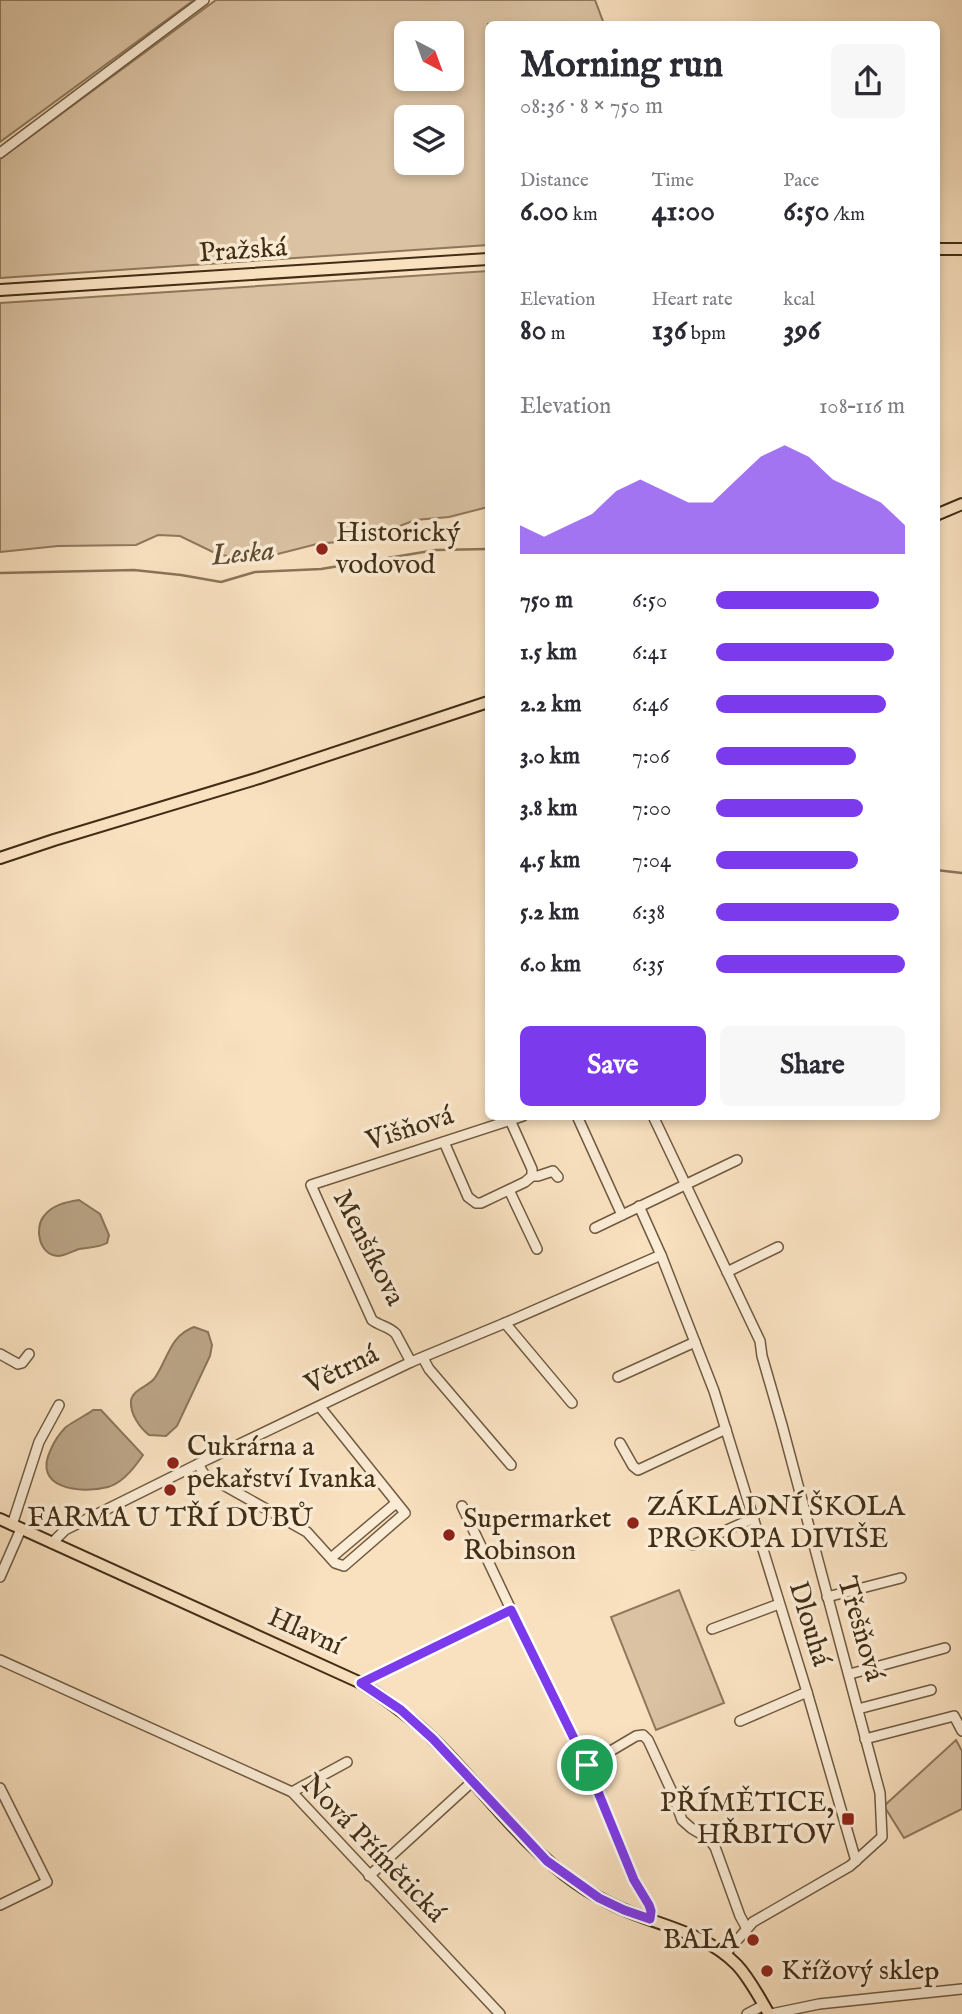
<!DOCTYPE html>
<html lang="en">
<head>
<meta charset="utf-8">
<style>
	body { margin:0; font-family:"IM FELL English",serif; background:#f7f7f7; color:#2b2b33; height:100vh; display:flex; flex-direction:column; font-size:26px; white-space:nowrap }
	* { box-sizing:border-box; margin:0 }
	p { font-size:23px; color:#7c7c81 }
	.icon { flex:none; width:38px; height:38px; fill:none; stroke:currentColor; stroke-width:2; stroke-linecap:round; stroke-linejoin:round }
	.map { position:relative; flex:1; overflow:hidden }
	.side { position:absolute; left:485px; top:21px; width:455px; height:1099px; display:flex; flex-direction:column; background:#fff; border-radius:10px; box-shadow:0 4px 10px #0003 }
	.side>* { flex:none }
	.needle { width:46px; rotate:139deg }
	.fabs { position:absolute; left:394px; top:21px; display:grid; gap:14px }
	.fabs a { display:grid; place-items:center; width:70px; height:70px; border-radius:10px; background:#fff; box-shadow:0 4px 10px #0003; font-size:35px }
	.pin { position:absolute; display:grid; place-items:center; width:60px; height:60px; color:#fff; margin:-30px; border:4px solid #fff; border-radius:50%; box-shadow:0 2px 7px #0007 }
	.round { display:grid; place-items:center; flex:none; width:74px; height:74px; border-radius:10px; background:#f7f7f7 }
	.summary { display:flex; align-items:center; justify-content:space-between; height:119px; padding:0 35px }
	h1 { font-size:38px; font-weight:700; line-height:52px }
	.metrics { display:grid; grid-template-columns:repeat(3,1fr); gap:10px; height:119px; padding:7px 35px }
	.metrics div { display:grid; align-content:center }
	.metrics b { font-size:30px; font-weight:700 }
	.metrics small { font-size:19px; font-weight:400 }
	.metrics p { font-size:19px }
	.chart { height:196px; padding:14px 35px }
	.chart p { display:flex; justify-content:space-between }
	.chart svg { width:100%; height:126px; margin-top:7px; fill:#7c3aed; opacity:.7 }
	.primary-button { display:flex; gap:14px; margin-top:auto; padding:14px 35px }
	.primary-button a { flex:1; height:80px; border-radius:10px; background:#7c3aed; color:#fff; font-size:28px; font-weight:700; line-height:80px; text-align:center }
	.primary-button a+a { background:#f7f7f7; color:#2b2b33 }
	ul { padding:0 35px; list-style:none; font-size:23px }
	li { display:grid; grid-template-columns:112px 84px 1fr; align-items:center; height:52px }
	li i { height:18px; border-radius:9px; background:#7c3aed }
	.map>svg:first-child { display:block }
</style>
</head>
<body>
<div class="map">
<svg width="962" height="2014" viewBox="0 0 962 2014">
	<rect width="100%" height="100%" fill="#f9e1c0"/>
	<filter id="stains"><feTurbulence type="fractalNoise" baseFrequency=".00286" numOctaves="4"/><feColorMatrix values="0 0 0 0 .2 0 0 0 0 .09 0 0 0 0 .02 0 0 0 .5 -.17"/></filter>
	<radialGradient id="worn" r=".72"><stop offset=".6" stop-color="#630" stop-opacity="0"/><stop offset="1" stop-color="#630" stop-opacity=".3"/></radialGradient>
	<g fill="#dac2a3" stroke="#8e785c" stroke-width="2" fill-rule="evenodd">
		<polygon points="0,0 194,0 0,142"/>
		<path d="M216,0H595L604,24H488V245L0,278V159ZM406,33H452V79H406ZM406,117H452V163H406Z"/>
		<polygon points="488,271 488,507 449,517 415,520 367,539 317,544 258,559 219,555 180,536 158,535 136,545 58,546 0,552 0,303"/>
		<polygon points="679,1590 724,1703 656,1730 611,1617"/>
		<polygon points="956,1740 962,1751 962,1809 904,1838 884,1806"/>
	</g>
	<g fill="#baa486" stroke="#8a7459" stroke-width="2">
		<path d="M79,1200L100,1214L109,1235L107,1243C98,1248 89,1247 79,1249C72,1251 65,1256 58,1256C39,1255 34,1228 44,1216C52,1205 66,1202 79,1200Z"/>
		<path d="M194,1327L208,1332L212,1345L210,1356L177,1426L166,1436L149,1435C140,1428 130,1414 131,1401C132,1390 147,1387 154,1379C168,1360 169,1336 194,1327Z"/>
		<path d="M93,1410H101L143,1455C135,1467 123,1483 108,1487C81,1494 31,1489 51,1449C54,1442 60,1433 66,1427C74,1421 85,1416 93,1410Z"/>
	</g>
	<g fill="none" stroke-linecap="round" stroke-linejoin="round">
		<g stroke="#8a7459" stroke-width="2.5">
			<polyline points="0,573 134,570 181,575 221,582 255,572 321,569 436,550 488,549"/>
			<polyline points="936,870 962,873"/>
		</g>
		<defs>
			<g id="minor">
				<polyline points="0,153 204,0"/>
				<polyline points="577,1116 622,1215"/>
				<polyline points="653,1116 760,1341 762,1356 782,1425 880,1793 882,1837 850,1866 753,1922 725,1954"/>
				<polyline points="444,1142 468,1197 476,1203 481,1203 525,1182 532,1176 532,1169 510,1120"/>
				<polyline points="532,1176 538,1176 553,1171 558,1177"/>
				<polyline points="509,1190 537,1249"/>
				<polyline points="639,1206 661,1255 714,1391 807,1692 856,1861"/>
				<polyline points="595,1228 737,1160"/>
				<polyline points="727,1272 778,1247"/>
				<polyline points="505,1323 572,1403"/>
				<polyline points="0,1354 18,1364 22,1363 29,1354"/>
				<polyline points="423,1358 429,1369 511,1465"/>
				<path d="M411,1362L396,1334C390,1327 380,1326 372,1320L311,1185L523,1116"/>
				<polyline points="618,1377 695,1342"/>
				<polyline points="620,1443 633,1466 638,1470 726,1429"/>
				<polyline points="198,1464 204,1474 307,1532 335,1563 344,1566 405,1513 320,1407"/>
				<polyline points="462,1506 542,1675 587,1765 634,1880 649,1905 651,1911 650,1919"/>
				<polyline points="12,1525 39,1442 59,1405"/>
				<polyline points="52,1543 65,1530 198,1464 411,1362 505,1323 661,1255"/>
				<polyline points="693,1545 754,1518"/>
				<polyline points="331,1558 396,1503"/>
				<polyline points="0,1577 21,1529"/>
				<polyline points="827,1597 901,1578"/>
				<polyline points="712,1629 779,1604"/>
				<polyline points="0,1660 292,1792 500,2014"/>
				<polyline points="850,1674 945,1648"/>
				<polyline points="361,1683 511,1610"/>
				<polyline points="858,1709 931,1690"/>
				<polyline points="740,1721 807,1692"/>
				<polyline points="865,1739 954,1716 962,1731"/>
				<polyline points="587,1765 636,1736 643,1735 648,1740 672,1792 682,1820 691,1828 708,1838 715,1847 740,1916 746,1927"/>
				<polyline points="0,1788 47,1882 0,1905"/>
				<polyline points="292,1792 347,1762"/>
				<polyline points="369,1876 473,1781"/>
				<polyline points="747,2014 764,2005"/>
				<polyline points="771,2014 819,2004 962,1989"/>
			</g>
			<g id="major">
				<polyline points="936,249 962,249"/>
				<polyline points="0,290 488,259"/>
				<polyline points="936,515 962,504"/>
				<polyline points="0,858 54,840 259,778 488,702"/>
				<path d="M0,1519L361,1683C387,1700 411,1717 433,1739C481,1786 520,1844 576,1883C590,1893 606,1902 622,1909C661,1926 706,1933 737,1965C750,1979 759,1997 769,2014"/>
			</g>
		</defs>
		<use href="#minor" stroke="#6f5a40" stroke-width="12"/>
		<use href="#major" stroke="#412d15" stroke-width="14"/>
		<use href="#minor" stroke="#fbecd6" stroke-width="9"/>
		<use href="#major" stroke="#f9e1c0" stroke-width="10"/>
	</g>
	<g fill="none" stroke-linecap="round" stroke-linejoin="round">
		<defs>
			<polygon id="route" points="511,1610 587,1765 634,1880 649,1905 651,1911 650,1919 624,1910 599,1898 547,1861 433,1739 401,1710 361,1683"/>
		</defs>
		<use href="#route" stroke="#fff" stroke-width="14"/>
		<use href="#route" stroke="#7c3aed" stroke-width="9"/>
	</g>
	<g fill="#8f2418" stroke="#fbecd6" stroke-width="2.5">
		<circle cx="322" cy="549" r="7"/>
		<circle cx="173" cy="1463" r="7"/>
		<circle cx="170" cy="1490" r="7"/>
		<circle cx="633" cy="1523" r="7"/>
		<circle cx="449" cy="1535" r="7"/>
		<rect x="841" y="1812" width="14" height="14" rx="3.5"/>
		<circle cx="753" cy="1940" r="7"/>
		<circle cx="767" cy="1971" r="7"/>
	</g>
	<g text-anchor="middle" dominant-baseline="central" stroke-width="7" stroke-linejoin="round" paint-order="stroke">
		<g font-size="28" fill="#412d15" stroke="#fbecd6">
			<text transform="translate(243 251) rotate(-4)">Pražská</text>
			<text transform="translate(410 1129) rotate(-18)">Višňová</text>
			<text transform="translate(368 1248) rotate(63)">Menšíkova</text>
			<text transform="translate(342 1370) rotate(-26)">Větrná</text>
			<text transform="translate(809 1624) rotate(73)">Dlouhá</text>
			<text transform="translate(860 1629) rotate(74)">Třešňová</text>
			<text transform="translate(305 1632) rotate(24)">Hlavní</text>
			<text transform="translate(373 1849) rotate(46)">Nová Přímětická</text>
		</g>
		<g font-size="28" fill="#412d15" stroke="#fbecd6" text-anchor="start">
			<text x="336" y="533">Historický<tspan x="336" dy="32">vodovod</tspan></text>
			<text x="187" y="1447">Cukrárna a<tspan x="187" dy="32">pekařství Ivanka</tspan></text>
			<text x="647" y="1507">ZÁKLADNÍ ŠKOLA<tspan x="647" dy="32">PROKOPA DIVIŠE</tspan></text>
			<text x="170" y="1518" text-anchor="middle">FARMA U TŘÍ DUBŮ</text>
			<text x="463" y="1519">Supermarket<tspan x="463" dy="32">Robinson</tspan></text>
			<text x="834" y="1803" text-anchor="end">PŘÍMĚTICE,<tspan x="834" dy="32">HŘBITOV</tspan></text>
			<text x="739" y="1940" text-anchor="end">BALA</text>
			<text x="781" y="1971">Křížový sklep</text>
		</g>
		<g font-size="30" font-style="italic" fill="#5f4b31" stroke="#fbecd6">
			<text transform="translate(243 554) rotate(-5)">Leska</text>
		</g>
	</g>
	<rect width="100%" height="100%" filter="url(#stains)"/>
	<rect width="100%" height="100%" fill="url(#worn)"/>
</svg>
<div class="fabs">
<a><svg class="needle" viewBox="-14 -14 28 28"><path d="M0-13l5 13h-10z" fill="#e53935"/><path d="M0 13l5-13h-10z" fill="#7c7c81"/></svg></a>
<a><svg class="icon" aria-label="layers" viewBox="0 0 24 24"><path d="M12 4l9 5-9 5-9-5zM3 14l9 5 9-5"/></svg></a>
</div>
<div class="pin" style="left:587px;top:1765px;background:#1e9e55"><svg class="icon" aria-label="arrive" viewBox="0 0 24 24"><path d="M6 21V4h12l-3 4 3 4H6"/></svg></div>
<section class="side">
<div class="summary"><div><h1>Morning run</h1><p>08:36 · 8 × 750 m</p></div><a class="round"><svg class="icon" aria-label="share" viewBox="0 0 24 24"><path d="M12 15V3M7 8l5-5 5 5M5 13v7h14v-7"/></svg></a></div>
<div class="metrics">
<div><p>Distance</p><b>6.00<small> km</small></b></div>
<div><p>Time</p><b>41:00</b></div>
<div><p>Pace</p><b>6:50<small> /km</small></b></div>
</div>
<div class="metrics">
<div><p>Elevation</p><b>80<small> m</small></b></div>
<div><p>Heart rate</p><b>136<small> bpm</small></b></div>
<div><p>kcal</p><b>396</b></div>
</div>
<div class="chart"><p><span>Elevation</span>108–116 m</p>
<svg viewBox="0 0 160 44" preserveAspectRatio="none"><path d="M0 44V34L10 38L20 34L30 30L40 22L50 18L60 22L70 26L80 26L90 18L100 10L110 6L120 10L130 18L140 22L150 26L160 34V44z"/></svg>
</div>
<ul>
<li><b>750 m</b>6:50<i style="width:86%"></i></li>
<li><b>1.5 km</b>6:41<i style="width:94%"></i></li>
<li><b>2.2 km</b>6:46<i style="width:90%"></i></li>
<li><b>3.0 km</b>7:06<i style="width:74%"></i></li>
<li><b>3.8 km</b>7:00<i style="width:78%"></i></li>
<li><b>4.5 km</b>7:04<i style="width:75%"></i></li>
<li><b>5.2 km</b>6:38<i style="width:97%"></i></li>
<li><b>6.0 km</b>6:35<i style="width:100%"></i></li>
</ul>
<div class="primary-button"><a>Save</a><a>Share</a></div>
</section>
</div>
</body>
</html>
